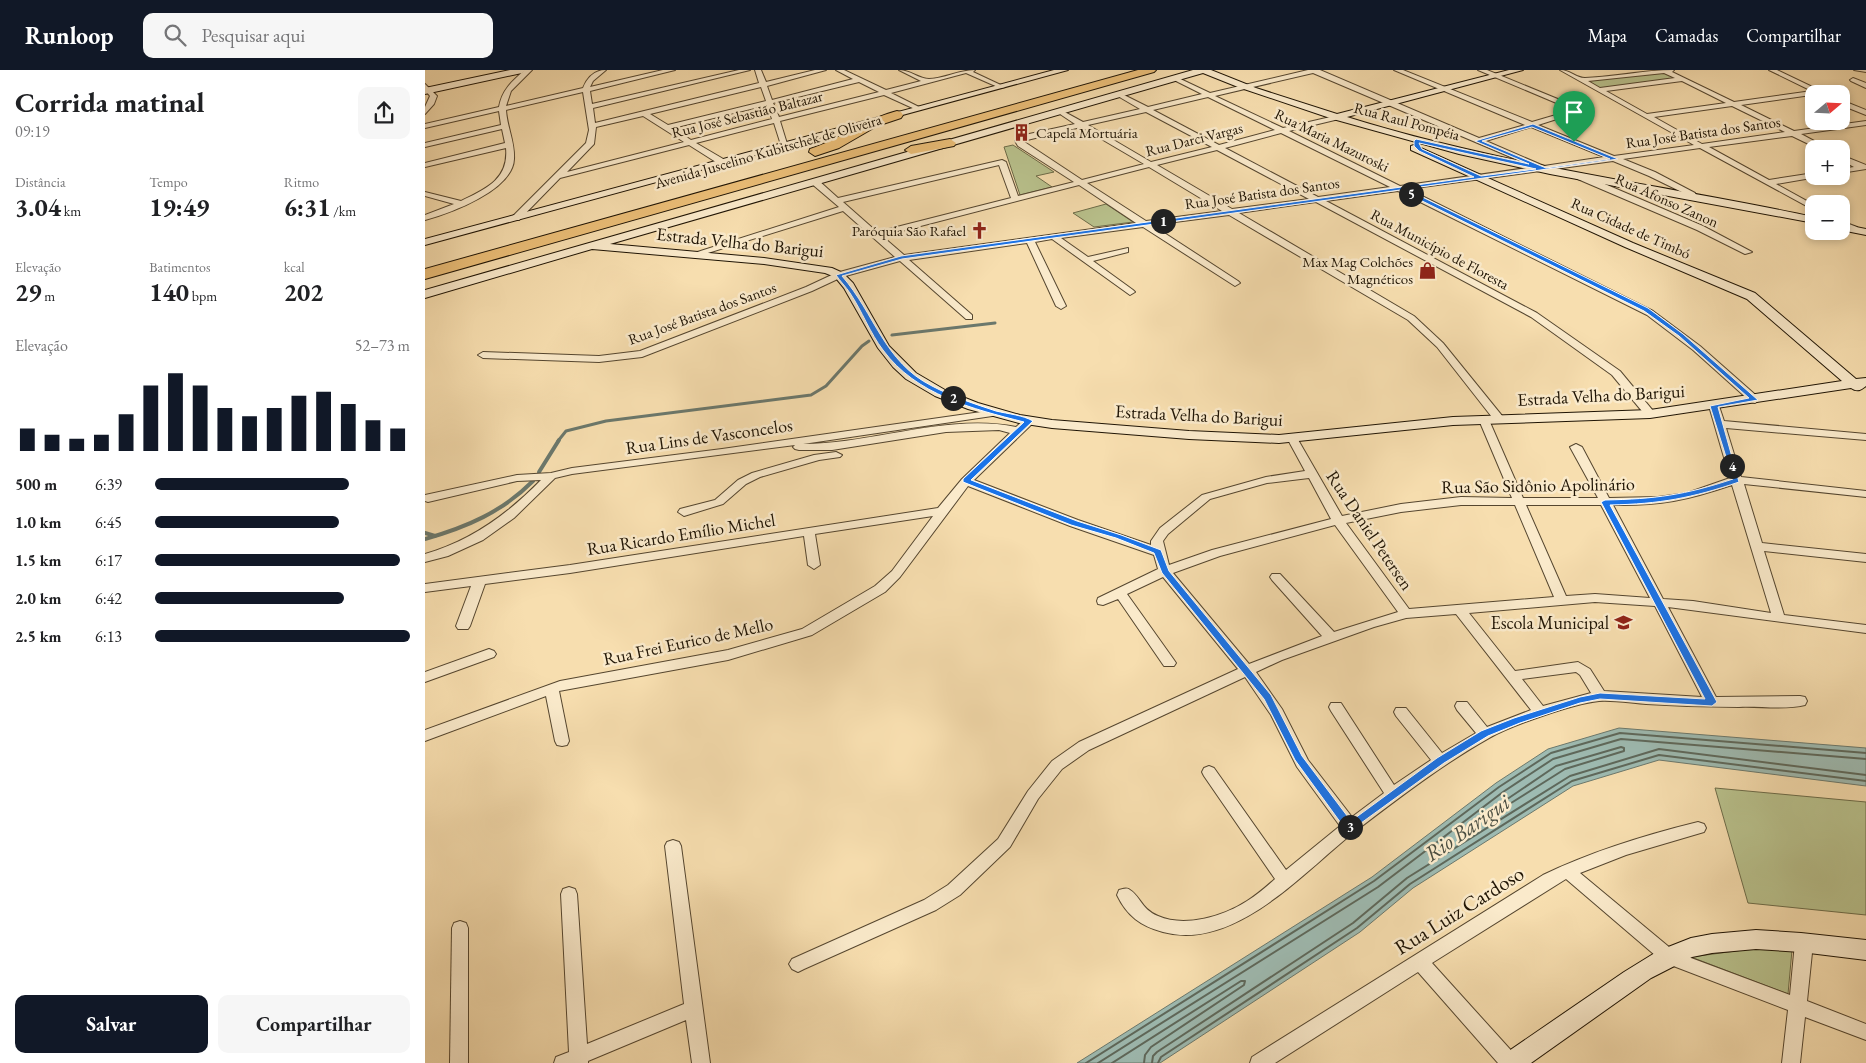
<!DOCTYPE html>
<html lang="pt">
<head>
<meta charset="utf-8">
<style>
	body { margin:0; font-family:"EB Garamond",serif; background:#f6f6f6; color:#202124; height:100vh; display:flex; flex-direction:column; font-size:19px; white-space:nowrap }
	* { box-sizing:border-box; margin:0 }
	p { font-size:16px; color:#757577 }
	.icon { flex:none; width:28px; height:28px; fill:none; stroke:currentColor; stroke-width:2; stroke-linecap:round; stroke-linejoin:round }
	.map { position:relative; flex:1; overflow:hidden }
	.details { display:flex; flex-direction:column; background:#fff; width:425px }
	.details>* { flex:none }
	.needle { width:32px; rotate:71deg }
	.fabs { position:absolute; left:1380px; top:15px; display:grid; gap:10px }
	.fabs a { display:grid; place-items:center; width:45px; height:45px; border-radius:10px; background:#fff; box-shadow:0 2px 8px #0003; font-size:25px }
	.pin { position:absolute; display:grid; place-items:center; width:42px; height:42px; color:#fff; margin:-51px -21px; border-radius:50% 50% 50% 0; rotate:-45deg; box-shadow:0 0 5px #0007 }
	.pin .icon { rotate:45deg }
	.km { position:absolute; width:25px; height:25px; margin:-12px; border-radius:50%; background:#222; color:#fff; font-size:14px; line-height:25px; text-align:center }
	.round { display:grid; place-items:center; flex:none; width:52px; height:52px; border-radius:10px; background:#f6f6f6 }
	.summary { display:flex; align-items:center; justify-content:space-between; height:85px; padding:0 15px }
	h1 { font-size:28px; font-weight:700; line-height:38px }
	.figures { display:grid; grid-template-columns:repeat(3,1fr); gap:8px; height:85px; padding:5px 15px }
	.figures div { display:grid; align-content:center }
	.figures b { font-size:25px; font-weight:700 }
	.figures small { font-size:14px; font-weight:400 }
	.figures p { font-size:14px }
	.chart { height:140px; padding:10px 15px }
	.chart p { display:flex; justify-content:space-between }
	.chart svg { width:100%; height:90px; margin-top:5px; stroke:#111827; stroke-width:6 }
	.button { display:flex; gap:10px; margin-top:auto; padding:10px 15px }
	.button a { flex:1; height:58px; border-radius:10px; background:#111827; color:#fff; font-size:20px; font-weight:700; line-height:58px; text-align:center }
	.button a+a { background:#f6f6f6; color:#202124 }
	ul { padding:0 15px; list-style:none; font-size:16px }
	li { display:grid; grid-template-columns:80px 60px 1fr; align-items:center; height:38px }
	li i { height:12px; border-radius:6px; background:#111827 }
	header { display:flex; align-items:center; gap:30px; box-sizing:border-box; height:70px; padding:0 25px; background:#111827; color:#fff }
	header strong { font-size:24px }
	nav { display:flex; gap:28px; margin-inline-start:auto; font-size:18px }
	.search { width:350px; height:45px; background:#f6f6f6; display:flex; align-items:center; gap:12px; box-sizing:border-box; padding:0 18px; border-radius:10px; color:#757577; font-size:19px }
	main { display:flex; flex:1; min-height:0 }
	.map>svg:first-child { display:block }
</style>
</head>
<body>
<header>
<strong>Runloop</strong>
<div class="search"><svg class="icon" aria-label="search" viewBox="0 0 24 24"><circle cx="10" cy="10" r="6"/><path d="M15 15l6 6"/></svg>Pesquisar aqui</div>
<nav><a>Mapa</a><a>Camadas</a><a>Compartilhar</a></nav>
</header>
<main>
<section class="details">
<div class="summary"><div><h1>Corrida matinal</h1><p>09:19</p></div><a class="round"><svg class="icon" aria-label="share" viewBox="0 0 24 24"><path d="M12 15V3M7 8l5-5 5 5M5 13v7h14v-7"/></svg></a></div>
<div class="figures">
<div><p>Distância</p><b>3.04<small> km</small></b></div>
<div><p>Tempo</p><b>19:49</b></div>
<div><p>Ritmo</p><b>6:31<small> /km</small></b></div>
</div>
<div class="figures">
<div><p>Elevação</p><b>29<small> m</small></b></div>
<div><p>Batimentos</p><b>140<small> bpm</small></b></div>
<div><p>kcal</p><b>202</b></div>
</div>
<div class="chart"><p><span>Elevação</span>52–73 m</p>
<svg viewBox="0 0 160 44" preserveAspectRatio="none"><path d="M5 44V33M15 44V36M25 44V38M35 44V36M45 44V26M55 44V12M65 44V6M75 44V12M85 44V23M95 44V27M105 44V23M115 44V17M125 44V15M135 44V21M145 44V29M155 44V33"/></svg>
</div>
<ul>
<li><b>500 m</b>6:39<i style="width:76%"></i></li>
<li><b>1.0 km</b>6:45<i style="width:72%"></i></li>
<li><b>1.5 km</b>6:17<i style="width:96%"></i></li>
<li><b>2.0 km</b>6:42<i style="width:74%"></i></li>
<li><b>2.5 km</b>6:13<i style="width:100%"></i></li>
</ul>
<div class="button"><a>Salvar</a><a>Compartilhar</a></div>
</section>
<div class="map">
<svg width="1441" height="993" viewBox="0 0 1441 993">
	<rect width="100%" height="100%" fill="#f7deaf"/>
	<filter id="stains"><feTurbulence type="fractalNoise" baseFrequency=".004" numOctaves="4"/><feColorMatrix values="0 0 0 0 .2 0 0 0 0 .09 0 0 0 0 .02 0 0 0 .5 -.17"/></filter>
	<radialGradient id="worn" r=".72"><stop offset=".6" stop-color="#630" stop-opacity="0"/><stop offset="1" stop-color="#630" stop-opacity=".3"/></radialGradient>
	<g fill="#b9c28d" stroke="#6c6b48">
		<polygon points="1240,2 1254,9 1176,19 1162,11"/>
		<polygon points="588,75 629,102 611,106 627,117 595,125 579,77"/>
		<polygon points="681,134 708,152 669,157 648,143"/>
		<polygon points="1290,718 1441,732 1441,845 1323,833"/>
		<polygon points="1333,878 1367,880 1363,924 1266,887"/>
	</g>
	<polygon fill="#9ebbb2" stroke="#6b786c" points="1194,658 1441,678 1441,716 1234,690 1148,716 988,818 935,862 735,993 652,993 947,807 1071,713 1123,679"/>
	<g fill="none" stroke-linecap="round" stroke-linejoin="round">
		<g stroke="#5e685b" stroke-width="2">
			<polygon points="1196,677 1199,678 1199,681 1140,699 1075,740 1072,739 1072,736 1131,696"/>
			<polyline points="661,993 949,811 1074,717 1126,683 1195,663 1441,683"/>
			<polyline points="673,993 953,817 1078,722 1128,689 1196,669 1441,689"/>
			<polyline points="687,993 816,911 820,911 819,915 726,977 720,985 719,993"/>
			<polyline points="727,993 728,986 732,982 928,853 982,808 1145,706 1234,679 1441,705"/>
			<polyline points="733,993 736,987 932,858 985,814 1147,711 1234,685 1441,711"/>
		</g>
		<g stroke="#6b786c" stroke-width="3">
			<polyline points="467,265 570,253"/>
			<polyline points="133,371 141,361 181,351 386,325 401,316 437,276 444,271"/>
		</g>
		<g stroke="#6b786c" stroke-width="4">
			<polyline points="114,402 134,370"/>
			<polyline points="0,463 10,466"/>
			<path d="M0,469C42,457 77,442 108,411"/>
		</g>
		<defs>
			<g id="street">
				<path d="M100,0H107L86,21L81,36L158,18C162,8 169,0 181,0L168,11L165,17L238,0H250L165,21L167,34L314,0H325L168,38L170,53L334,13L330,0H336L341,12L390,0H401L342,16L347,30L428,9L411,0H419L461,20L496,11L474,0C485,0 494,9 504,9C518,9 534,0 550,0L548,2L580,17L575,18L541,3L466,23L496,38V40H492L459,25L355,51L363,77L356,75L349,53L271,73L300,90V94H294L264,75L135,108L94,150H91L87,148L88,146L161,73L164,60L158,22L81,40C82,57 90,72 89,89C88,120 26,143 0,150V145L29,134L0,126V122L36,131C61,119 84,109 81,78L0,97V93L80,73L77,59L0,77V73L76,55L74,41L0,58V54L74,37C77,20 87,11 100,0ZM434,12L454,22L354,47L348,33ZM336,17L341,31L243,55L225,44ZM342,35L347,49L266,70L248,58ZM218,46L259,72L142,102L169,74L171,57Z"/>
				<path d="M883,0H895L1054,68L1100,55L969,0H978L1107,52L1148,40L1053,0H1062L1157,39V41L1113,55L1189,86L1269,75L1135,0C1145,0 1151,8 1160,8C1190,7 1219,0 1249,0L1247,2L1309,32L1387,21L1344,0H1352L1400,23L1316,35L1369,61L1441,51V55L1376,64L1404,79H1394L1367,66L1284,77L1344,110L1389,103V106L1392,107L1351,114L1389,135V140L1275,78L1198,89L1230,102L1270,123L1271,125L1267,127L1224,106L1188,91L983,119L1228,241L1275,276L1334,328L1335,330L1330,333L1326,332L1268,280L1222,245L973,121L901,131L1112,243L1195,301L1229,342L1230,344L1229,346H1221L1187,305L1106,247L891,132L814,143L989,246L1018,273L1078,347L1079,349L1078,351H1070L1012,277L983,250L804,145L727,155L813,211L815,213L810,216L718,157L636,168L663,187L703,178V182L668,191L708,220L710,222L705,225L627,169L610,172L641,236L636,239L631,236L602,173L484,190L547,245V249H541L475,191L417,207L387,221L217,287L174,292L58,288L53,285L58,282L174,286L215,281L381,217L411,203L470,187L418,141L270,187L263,185L414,137L387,114V110H393L413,128L577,90L581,92L593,126L649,112L593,76L590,71L595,66L650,54L632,42V40H636L658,52L715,39L691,25L690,24L693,22L723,37L777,24L747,9L746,8L749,6L785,23ZM888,3L1109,97L975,116L864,61L914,49V45L858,58L790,26ZM1239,3L1250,8L1175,18L1163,11ZM1257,11L1301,33L1222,44L1181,21ZM783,27L850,60L794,75L728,40ZM1307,36L1360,62L1277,74L1229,47ZM721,42L787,77L726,92L663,55ZM656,57L719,94L657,110L598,71ZM1106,57L1179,87L1119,96L1061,71ZM856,63L965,117L893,127L800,78ZM792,80L884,129L807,139L732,95ZM574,95L586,128L452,162L418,132ZM724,97L797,141L721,151L662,113ZM654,115L711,153L479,185L457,166Z"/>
				<polygon points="1429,0 1441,0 1441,2"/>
				<polygon points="1428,8 1441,13 1441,18 1426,11 1425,10"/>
				<polygon points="0,14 12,26 9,34 0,44 0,37 5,26 0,20"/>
				<polygon points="1416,30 1441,40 1441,45 1416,35"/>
				<polygon points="1416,85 1441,95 1441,99 1416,103 1416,99 1429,97 1416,90"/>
				<polygon points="1148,103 1154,103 1278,156 1327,182 1320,184 1272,160 1148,107"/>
				<polygon points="1416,151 1432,157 1433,159 1429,162 1416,156"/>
				<path d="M1289,333L1294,336L1299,351L1441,364V370L1301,358L1316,407L1441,421V427L1319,414L1337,473L1441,484V492L1339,481L1359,545L1441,555V563L1243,537L1291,627L1375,626L1380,627L1382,631L1380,635C1362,640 1333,636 1314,637C1283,637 1252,636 1221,634C1206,633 1189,630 1174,631C1147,634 1088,655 1064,668C1018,694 975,727 933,759C881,799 811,882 738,862C716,856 702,846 692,825L694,820C698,819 702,817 705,820C716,827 716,839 733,846C760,858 799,846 822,831C832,825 841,817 850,809L779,706L777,702L779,698L784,696L789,698L861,800L915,756L872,697L846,645L820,607L664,680L637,699L613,729L585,777L535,825L511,840L379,899L373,902L367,899L364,894L367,889L499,830L523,815L573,769L603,721L627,691L654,672L813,599L738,507L702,524L749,590L751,593L749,596H739L693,529L678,535L673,534L672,531L673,528L733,499L729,485L645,456L543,416L475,507L460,522L387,565L303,590L134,621L144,671L142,675L137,676L132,675L130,671L121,626L0,671V660L135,611L303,580L377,559L450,516L467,501L508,446L390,464L395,495L389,499L383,495L379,466L145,503L60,514L45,556L43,559H33L31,556L46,516L0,522V514L145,495L513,438L537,409L585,363L574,360L521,362L407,380H374L370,379L368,377L370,375L147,404L130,408L89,448L58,470L23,486L0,492V484C46,471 83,444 116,410L92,411L3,432L0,431V425L92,405L126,403L147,398L297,379L570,340L575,343L574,345L378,374C448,374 523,343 591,357L600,349H608L609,351L608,353L549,410L653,450L726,475V471L735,458L777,425L841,407L880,401L862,368L867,365L872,368L917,446L976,434L1036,427L1087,428L1054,350L1059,347L1064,350L1098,428H1173L1145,377L1151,374L1157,377L1184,428L1233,427L1262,423L1305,408L1284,336ZM884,408L906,449L787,480L744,495L738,471L743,464L785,429L842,413ZM1307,415L1346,543L1268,531L1238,529L1188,435C1235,436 1263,430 1307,415ZM1036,435H1090L1129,527L984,539L921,453L976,442ZM1101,435H1176L1225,528L1170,524L1141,526ZM910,455L973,542L909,562L855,504H847L845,507L847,510L897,566L824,594L748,503L795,486ZM1170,532L1230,536L1277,627L1179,621L1165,599L1153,592L1090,601L1044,543ZM1031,544L1106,640L1062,657L1042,632H1032L1030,636L1032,640L1051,663L1017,683L981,638H971L969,642L971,646L1006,690L969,715L916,633H906L904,637L906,641L959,723L927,747L883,690L857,639L831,602L857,590L949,557L981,548ZM1151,602L1155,605L1166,623L1118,636L1097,609Z"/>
				<polygon points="411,382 417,385 415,387 394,390 335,407 321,414 298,434 259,446 253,442 255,439 290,430 313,410 327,403 389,385"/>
				<polygon points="64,579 69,581 71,584 69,587 0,612 0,602"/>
				<path d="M1273,752L1279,754L1281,758L1279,762L1201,785L1155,803L1250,882L1365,925L1370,873L1373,868L1379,866L1385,868L1388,873L1382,931L1441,954V970L1380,947L1375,993H1357L1363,940L1238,892L1141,809L1007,893L1092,987L1094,993H1073L993,902L850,993H825L827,987L1118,805C1168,781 1220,765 1273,752Z"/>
				<polygon points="248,770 254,772 256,776 285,993 267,993 261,950 163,991 163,993 129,993 131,987 144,982 136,824 138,819 144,817 150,819 152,824 162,974 259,934 240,776 242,772"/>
				<polygon points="35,851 41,853 43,858 43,993 25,993 27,858 29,853"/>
			</g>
			<g id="secondary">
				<polygon points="85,0 101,0 97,3 0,24 0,18"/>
				<polygon points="629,0 643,0 0,175 0,169"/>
				<path d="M768,0H786L831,18L912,44L1084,0H1098L922,47C1075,95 1233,114 1389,147V153L1125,104L1034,84L908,49L813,17L778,3L185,174L339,188L407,198L418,203L428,213L464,276L491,303L520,320L553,333L595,345L627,350L764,361L854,365L1028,347L1225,340L1417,311L1322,229L1200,177L986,80V76L989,75L1208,173L1330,223L1431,309L1441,308V316C1437,319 1433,323 1426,318L1225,348L1028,355L854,373L764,369L627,358L594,353L543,339L510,326L481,309L468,297L453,278L419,218L410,207L400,203L339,194L167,179L0,228V220Z"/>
				<polygon points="1416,154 1441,159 1441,165 1416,160"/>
				<polygon points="1331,860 1376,863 1441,870 1441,890 1376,882 1331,879 1287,883 1267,887 1226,908 1106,993 1074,993 1078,985 1199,902 1233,881 1266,868 1287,864"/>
			</g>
			<g id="highway">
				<polygon points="713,0 731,0 729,2 0,209 0,199"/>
				<path d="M472,41L476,42L478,45L476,48L452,56L414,78L390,86L384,82L385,79C416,69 441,49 472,41Z"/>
				<polygon points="525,69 531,73 529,76 486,84 480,80 486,76"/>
			</g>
		</defs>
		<use href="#street" stroke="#55462f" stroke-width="2"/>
		<use href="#secondary" stroke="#1f1404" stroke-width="2"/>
		<use href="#highway" stroke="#1f1404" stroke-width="2"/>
		<use href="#street" fill="#faeacb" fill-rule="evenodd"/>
		<use href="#secondary" fill="#faeacb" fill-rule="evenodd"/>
		<use href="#highway" fill="#ecbf78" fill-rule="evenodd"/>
	</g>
	<path fill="#1a73e8" stroke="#fff" fill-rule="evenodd" d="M1108,54L1193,89L981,119L1223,238L1258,264L1333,330L1293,337L1314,412C1267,428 1235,434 1185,435L1292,632L1287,636L1175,629L1155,633L1095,653L1063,666L1019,693L925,761L921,760L870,690L839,629L737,503L729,483L691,468L646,455L538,412V409L599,352C548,339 491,325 458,280C445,263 437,241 425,223C421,217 415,211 411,205L476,186L1049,107L994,81L989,76V71L991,69L1104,94L1050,71ZM1107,57L1185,89L1121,98L1057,71ZM994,73L1111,99L1056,106L997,79ZM975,120L1219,241L1254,266L1324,328L1285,336L1308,409C1260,425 1230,429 1180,430L1176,432L1280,629L1175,623L1155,627L1089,648L1056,661L1012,688L926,751L877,686L846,625L744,501L736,480L696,465L652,451L546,410L608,351C598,345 583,344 571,341C550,334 528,327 507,316C459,292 450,244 417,206L477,189Z"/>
	<defs>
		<symbol id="building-bare" viewBox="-9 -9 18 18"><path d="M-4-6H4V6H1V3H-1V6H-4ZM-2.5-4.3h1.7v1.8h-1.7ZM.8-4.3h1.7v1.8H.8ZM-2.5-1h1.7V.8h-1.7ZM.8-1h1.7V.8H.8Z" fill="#8f2418" stroke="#faeacb" stroke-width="2.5" paint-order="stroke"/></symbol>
		<symbol id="church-bare" viewBox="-9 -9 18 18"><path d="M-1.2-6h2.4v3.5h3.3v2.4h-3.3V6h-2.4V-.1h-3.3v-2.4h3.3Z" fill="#8f2418" stroke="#faeacb" stroke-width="2.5" paint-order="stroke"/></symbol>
		<symbol id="shop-bare" viewBox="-9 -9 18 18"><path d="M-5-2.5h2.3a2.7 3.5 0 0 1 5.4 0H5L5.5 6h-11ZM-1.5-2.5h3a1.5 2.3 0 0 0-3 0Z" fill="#8f2418" stroke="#faeacb" stroke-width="2.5" paint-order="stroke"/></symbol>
		<symbol id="school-bare" viewBox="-9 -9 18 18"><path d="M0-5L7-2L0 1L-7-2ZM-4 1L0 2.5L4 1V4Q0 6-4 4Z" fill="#8f2418" stroke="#faeacb" stroke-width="2.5" paint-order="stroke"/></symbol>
	</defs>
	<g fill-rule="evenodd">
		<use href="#building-bare" x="584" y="50" width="25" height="25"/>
		<use href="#church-bare" x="542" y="148" width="25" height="25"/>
		<use href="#shop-bare" x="990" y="188" width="25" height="25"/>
		<use href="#school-bare" x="1186" y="540" width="25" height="25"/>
	</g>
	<g text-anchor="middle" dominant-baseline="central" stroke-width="5" stroke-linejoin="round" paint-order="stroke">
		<g font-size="15" fill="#1f1404" stroke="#faeacb">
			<text transform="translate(322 44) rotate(-14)">Rua José Sebastião Baltazar</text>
			<text transform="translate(982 51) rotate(15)">Rua Raul Pompéia</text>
			<text transform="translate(1278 62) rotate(-8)">Rua José Batista dos Santos</text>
			<text transform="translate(769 69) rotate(-14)">Rua Darci Vargas</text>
			<text transform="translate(907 70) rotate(26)">Rua Maria Mazuroski</text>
			<text transform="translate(343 81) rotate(-16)">Avenida Juscelino Kubitschek de Oliveira</text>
			<text transform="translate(837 123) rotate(-8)">Rua José Batista dos Santos</text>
			<text transform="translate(1242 130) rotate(24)">Rua Afonso Zanon</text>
			<text transform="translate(1206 158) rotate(24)">Rua Cidade de Timbó</text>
			<text transform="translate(1015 179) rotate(28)">Rua Município de Floresta</text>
			<text transform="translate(277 243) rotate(-20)">Rua José Batista dos Santos</text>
		</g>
		<g font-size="15" fill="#1f1404" stroke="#faeacb" text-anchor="end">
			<text x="611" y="62" text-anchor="start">Capela Mortuária</text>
			<text x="541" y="160">Paróquia São Rafael</text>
			<text x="988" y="191">Max Mag Colchões<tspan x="988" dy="17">Magnéticos</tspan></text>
		</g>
		<g font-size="18" fill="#1f1404" stroke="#faeacb">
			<text transform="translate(315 172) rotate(6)">Estrada Velha do Barigui</text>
			<text transform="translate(1176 325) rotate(-3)">Estrada Velha do Barigui</text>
			<text transform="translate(774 345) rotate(3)">Estrada Velha do Barigui</text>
			<text transform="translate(284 366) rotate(-8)">Rua Lins de Vasconcelos</text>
			<text transform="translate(1113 415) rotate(-1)">Rua São Sidônio Apolinário</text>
			<text transform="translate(945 460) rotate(56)">Rua Daniel Petersen</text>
			<text transform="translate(256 464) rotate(-9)">Rua Ricardo Emílio Michel</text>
			<text transform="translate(263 571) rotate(-12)">Rua Frei Eurico de Mello</text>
		</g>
		<g font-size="18" fill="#1f1404" stroke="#faeacb" text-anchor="end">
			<text x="1184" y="552">Escola Municipal</text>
		</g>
		<g font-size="21" fill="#1f1404" stroke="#faeacb">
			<text transform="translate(1034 840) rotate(-32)">Rua Luiz Cardoso</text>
		</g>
		<g font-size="22" font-style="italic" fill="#4b4e41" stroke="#faeacb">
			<text transform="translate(1042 758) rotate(-35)">Rio Barigui</text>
		</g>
	</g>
	<rect width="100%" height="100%" filter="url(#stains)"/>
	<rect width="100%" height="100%" fill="url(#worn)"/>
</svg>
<div class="fabs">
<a><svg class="needle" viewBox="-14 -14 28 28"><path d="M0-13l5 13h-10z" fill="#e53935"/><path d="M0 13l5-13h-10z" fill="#757577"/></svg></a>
<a>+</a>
<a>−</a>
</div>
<div class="pin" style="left:1149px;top:72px;background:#1e9e55"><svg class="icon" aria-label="arrive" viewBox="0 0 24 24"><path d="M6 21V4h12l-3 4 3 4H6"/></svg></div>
<b class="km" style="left:738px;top:151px">1</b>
<b class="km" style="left:528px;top:328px">2</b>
<b class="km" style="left:925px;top:757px">3</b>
<b class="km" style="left:1307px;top:396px">4</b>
<b class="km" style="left:986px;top:124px">5</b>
</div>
</main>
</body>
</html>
